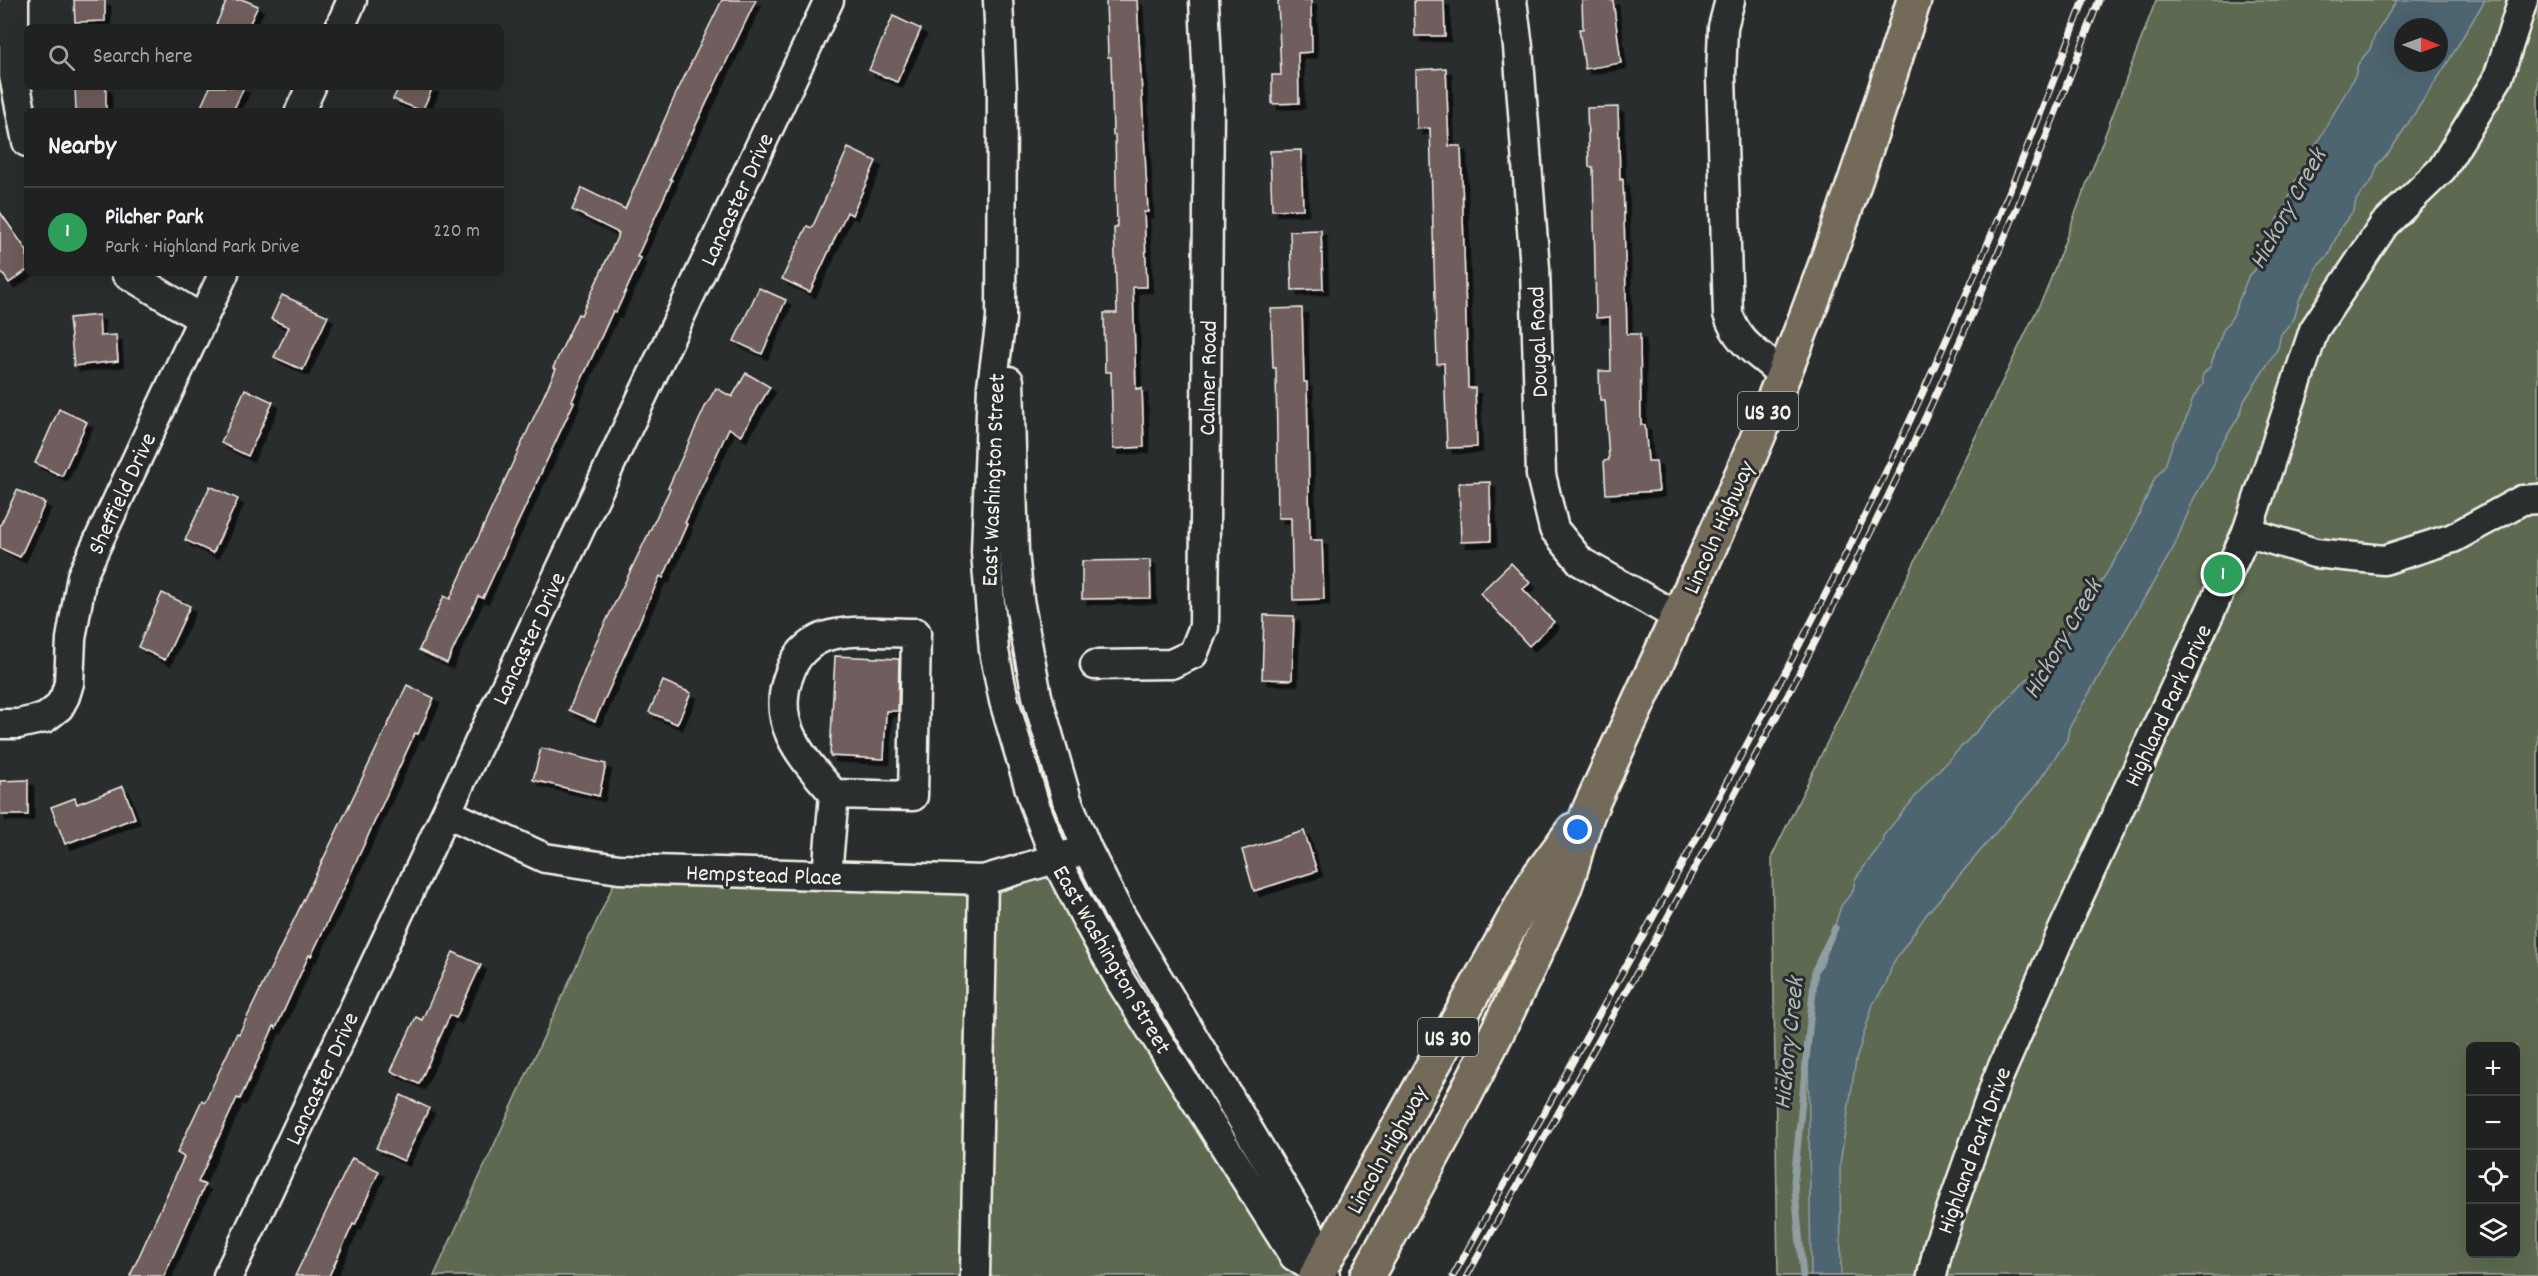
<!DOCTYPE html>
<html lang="en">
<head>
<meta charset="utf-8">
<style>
	:root { --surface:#202222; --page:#282a2a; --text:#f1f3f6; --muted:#a2a4a5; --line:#3d3f40; --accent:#bca0f2 }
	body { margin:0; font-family:Dekko,sans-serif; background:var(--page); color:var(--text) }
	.controls { position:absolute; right:18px; bottom:18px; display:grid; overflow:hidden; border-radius:9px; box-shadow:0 6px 24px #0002 }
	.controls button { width:54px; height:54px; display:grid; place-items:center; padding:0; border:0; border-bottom:2px solid var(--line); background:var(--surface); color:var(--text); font:30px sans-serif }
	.compass { position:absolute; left:2394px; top:18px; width:54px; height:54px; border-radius:50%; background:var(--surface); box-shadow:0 6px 24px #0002; rotate:91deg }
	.you { position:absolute; left:1578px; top:830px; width:21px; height:21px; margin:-15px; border:4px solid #fff; border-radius:50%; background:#1a73e8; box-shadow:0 0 0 9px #1a73e833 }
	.badge { display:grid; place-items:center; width:39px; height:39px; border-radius:50%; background:var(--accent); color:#fff; font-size:20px; font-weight:700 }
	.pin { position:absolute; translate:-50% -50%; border:3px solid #fff; box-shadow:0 2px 6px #0006 }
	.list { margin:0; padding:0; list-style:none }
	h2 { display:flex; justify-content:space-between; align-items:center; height:78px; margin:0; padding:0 24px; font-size:26px }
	h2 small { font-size:20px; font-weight:400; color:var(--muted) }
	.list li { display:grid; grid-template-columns:39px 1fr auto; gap:18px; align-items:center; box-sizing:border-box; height:90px; padding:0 24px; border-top:2px solid var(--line) }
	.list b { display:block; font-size:22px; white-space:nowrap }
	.list p { margin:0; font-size:20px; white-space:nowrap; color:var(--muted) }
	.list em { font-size:20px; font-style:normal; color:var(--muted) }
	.icon { flex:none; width:33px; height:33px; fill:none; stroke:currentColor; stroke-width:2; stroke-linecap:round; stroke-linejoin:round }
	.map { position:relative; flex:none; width:2538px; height:1276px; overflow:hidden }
	.search { position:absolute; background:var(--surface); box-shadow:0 6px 24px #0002; left:24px; top:24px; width:480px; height:66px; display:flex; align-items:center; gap:15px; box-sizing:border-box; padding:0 21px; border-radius:9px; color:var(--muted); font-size:22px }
	.panel { position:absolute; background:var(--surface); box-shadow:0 6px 24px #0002; left:24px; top:108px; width:480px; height:168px; border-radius:9px }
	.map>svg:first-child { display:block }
	.green { fill:#5d6a51; stroke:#a8ae9c; stroke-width:1.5; fill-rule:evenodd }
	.water { fill:#4d6571; stroke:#909da1; stroke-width:1.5; fill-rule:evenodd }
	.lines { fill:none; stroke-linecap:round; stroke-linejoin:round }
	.stream { stroke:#909da1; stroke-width:7 }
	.building { fill:#705d5d; stroke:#f4f1e8; stroke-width:1.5; filter:url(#shadow) }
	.minor-casing { stroke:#f4f1e8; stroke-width:33 }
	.major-casing { stroke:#f4f1e8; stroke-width:38 }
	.minor { stroke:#2a2d2e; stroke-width:28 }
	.major { stroke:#736b5a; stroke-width:33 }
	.rail-casing { stroke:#f4f1e8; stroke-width:7 }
	.rail { stroke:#2a2d2e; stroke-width:4.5; stroke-dasharray:14; stroke-linecap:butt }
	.labels { text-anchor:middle; stroke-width:6; stroke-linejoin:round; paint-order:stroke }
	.shield { fill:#2a2d2e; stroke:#b7b6b0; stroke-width:1.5 }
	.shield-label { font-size:22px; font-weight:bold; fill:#f4f1e8 }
	.street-label { font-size:24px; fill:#f4f1e8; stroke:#2a2d2e }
	.water-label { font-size:26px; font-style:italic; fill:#b1b9b8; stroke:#2a2d2e }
</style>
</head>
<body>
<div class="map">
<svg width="2538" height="1276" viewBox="0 0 2538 1276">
	<defs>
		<filter id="shadow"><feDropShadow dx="5.5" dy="5.5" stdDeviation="0" flood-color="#0009"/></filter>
	</defs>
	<rect width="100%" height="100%" fill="#2a2d2e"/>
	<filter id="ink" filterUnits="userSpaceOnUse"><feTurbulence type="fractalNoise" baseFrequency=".0167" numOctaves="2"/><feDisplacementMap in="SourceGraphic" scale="12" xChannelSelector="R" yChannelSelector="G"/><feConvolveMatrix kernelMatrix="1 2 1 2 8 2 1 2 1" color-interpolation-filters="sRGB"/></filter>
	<g filter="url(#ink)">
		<!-- green -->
		<g class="green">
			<path d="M2156,0H2538V1276H1778L1772,856L2046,291ZM2403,27H2439V63H2403ZM2470,1046H2516V1254H2470Z"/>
			<polygon points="1049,875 1302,1276 434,1276 616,879"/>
		</g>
		<!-- water -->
		<path class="water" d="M2397,0H2485L2445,67L2388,154L2378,164L2373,179L2356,200L2354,210L2341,227L2329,254L2316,268L2313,278L2299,300L2294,319L2281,334L2278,348L2244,401L2241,413L2217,452L2214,465L2194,498L2174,547L2069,728L2067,740L2037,784L1926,915L1893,963L1886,984L1873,1004L1856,1060L1840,1164L1841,1276H1811L1808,1055L1817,971L1823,964L1841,906L1853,891L1855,879L1882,843L1883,836L1929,780L2046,660L2078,619L2128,539L2155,478L2165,466L2173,442L2183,427L2193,398L2203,384V374L2210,367L2223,330L2233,316L2248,277L2255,270L2263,248L2273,236L2277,219L2285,209L2293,185L2355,76L2358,64L2370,49L2375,35ZM2403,27H2439V63H2403Z"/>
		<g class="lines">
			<!-- stream -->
			<polyline class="stream" points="1803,1276 1794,1181 1815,970 1835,928"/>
		</g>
		<!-- building -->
		<g class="building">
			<polygon points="74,0 105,0 105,21 75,22"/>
			<polygon points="227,0 244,0 258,6 248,27 215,27"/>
			<polygon points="722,0 756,0 670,179 672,180 637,257 641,258 616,312 613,311 572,401 574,402 483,598 478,596 447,663 419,650 444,596 450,599 556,369 553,368 578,314 581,315 619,233 572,210 582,188 625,209 674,98"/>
			<polygon points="1106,0 1137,0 1148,212 1144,212 1147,287 1133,287 1136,389 1142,388 1144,447 1113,449 1111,372 1105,372 1104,313 1117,313 1114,228 1117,228 1115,135 1113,135 1111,57 1108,57"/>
			<polygon points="1278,0 1311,0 1312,52 1298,53 1299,103 1272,104 1272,75 1281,75"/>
			<polygon points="1414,0 1444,0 1445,36 1415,36"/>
			<polygon points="1582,0 1613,0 1621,63 1585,69 1579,29 1583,29"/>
			<polygon points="893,16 921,29 897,82 869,70"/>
			<polygon points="1446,68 1449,146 1461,146 1468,388 1475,388 1477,447 1447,448 1444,363 1437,364 1430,128 1417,129 1416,70"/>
			<polygon points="75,87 106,87 106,111 76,111"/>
			<polygon points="210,87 244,87 233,111 199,111"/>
			<polygon points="399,87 433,87 422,111 393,99"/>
			<polygon points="1618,107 1620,180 1623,179 1627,334 1640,334 1641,425 1645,425 1648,461 1656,461 1659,491 1606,494 1604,461 1609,460 1605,400 1600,400 1599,371 1611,371 1610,317 1596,318 1593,167 1589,167 1587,108"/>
			<polygon points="848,148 876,161 852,215 847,212 810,292 782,279 807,226 812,228"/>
			<polygon points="1301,150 1303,209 1272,210 1270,151"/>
			<polygon points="0,212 27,251 27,270 9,283 0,270"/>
			<polygon points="1321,230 1323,289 1292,290 1290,231"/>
			<polygon points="759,288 786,300 762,354 734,341"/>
			<polygon points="282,295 328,316 303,370 274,357 289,327 271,319"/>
			<polygon points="1302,308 1304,382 1307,382 1310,540 1322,540 1324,599 1293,600 1291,518 1278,518 1276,368 1273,368 1271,309"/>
			<polygon points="99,315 100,336 116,335 118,361 74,366 69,318"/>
			<polygon points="746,373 770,387 741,436 729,428 685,523 687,524 663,578 660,576 595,721 569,710 596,642 670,489 668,488 705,407 716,388 732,397"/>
			<polygon points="245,389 273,402 248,456 221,443"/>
			<polygon points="59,409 87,422 62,476 35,463"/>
			<polygon points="1490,482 1491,541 1461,542 1459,483"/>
			<polygon points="210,486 238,499 213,553 185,540"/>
			<polygon points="17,490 45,503 20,557 0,548 0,526"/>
			<polygon points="1150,560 1151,598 1082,599 1082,561"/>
			<polygon points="1511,563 1530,583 1523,589 1554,622 1529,646 1480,593"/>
			<polygon points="162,593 190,606 165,660 138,647"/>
			<polygon points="1264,615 1294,616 1292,680 1262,679"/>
			<polygon points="835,656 899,659 898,711 886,711 884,759 830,756"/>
			<polygon points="663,681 691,693 677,724 649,712"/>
			<polygon points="407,685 434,698 418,734 415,733 345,886 311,956 309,955 276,1028 274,1026 240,1099 237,1098 198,1182 205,1185 164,1276 130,1276 184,1157 177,1153 202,1100 205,1102 237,1033 239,1034"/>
			<polygon points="541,748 606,764 599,796 533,780"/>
			<polygon points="28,780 28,815 0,815 0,781"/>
			<polygon points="123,786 135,818 65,844 51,807 75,798 77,804"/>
			<polygon points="1304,831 1317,871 1254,891 1242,850"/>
			<polygon points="453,952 481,965 456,1018 450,1015 419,1084 391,1071 416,1017 422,1020"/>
			<polygon points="401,1095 429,1108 404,1161 376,1148"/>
			<polygon points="352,1158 379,1171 355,1225 353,1224 329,1276 295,1276"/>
		</g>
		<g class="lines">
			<!-- minor casing -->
			<g class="minor-casing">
				<g id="minor">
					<polyline points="14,0 14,76 27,142"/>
					<polyline points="998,0 1002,90 1001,319 992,386 986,552 994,651 1004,701 1034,803 1056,860 1089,924 1121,982 1294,1256 1325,1276"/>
					<polyline points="1512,0 1518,47 1535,268 1541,475 1554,529 1581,562 1678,617"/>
					<path d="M1730,0L1723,27L1721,76L1728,314C1740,348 1760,352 1783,376"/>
					<polyline points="340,27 352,0"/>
					<polyline points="300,111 311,87"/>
					<polyline points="126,273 202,319"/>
					<polyline points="1009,381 1014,552 1019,600 1037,696 1067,800 1087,849 1118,911 1316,1243 1318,1271"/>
					<polyline points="2247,532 2315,553 2384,560 2453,538 2522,500 2538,499"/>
					<polyline points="1095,665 1171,664 1193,654 1204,627 1209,106 1204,0"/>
					<polyline points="0,724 18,724 45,718 59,707 65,696 69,683 71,639 82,576 224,273"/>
					<polyline points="447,813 545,858 619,869 983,880 1072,854"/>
					<path d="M827,875L834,794L913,796L916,633C890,633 849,628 824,637C807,644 796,655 790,672C769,724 802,757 834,794"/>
					<polyline points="228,1276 829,0"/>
					<polyline points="975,1276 983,880"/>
					<polyline points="1932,1276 1939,1244 1997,1080 2058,941 2247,532 2314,330 2384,225 2442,169 2498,78 2523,0"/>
				</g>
			</g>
			<!-- major casing -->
			<g class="major-casing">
				<g id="major">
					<polyline points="1316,1276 1536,880 1573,830"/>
					<path d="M1367,1276C1436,1152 1504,1027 1561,896C1574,867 1578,833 1592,804C1656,662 1725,521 1783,376C1833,253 1874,126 1914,0"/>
				</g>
			</g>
			<!-- minor -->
			<use href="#minor" class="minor"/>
			<!-- major -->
			<use href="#major" class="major"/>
			<!-- rail casing -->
			<g class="rail-casing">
				<g id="rail">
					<path d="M1453,1276C1579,1049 1709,823 1827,591C1925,400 2009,201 2084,0"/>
					<path d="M1467,1276C1592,1051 1722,827 1838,597C1937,404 2023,203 2099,0"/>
				</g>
			</g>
			<!-- rail -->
			<use href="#rail" class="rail"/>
		</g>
	</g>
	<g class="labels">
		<!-- shield labels -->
		<g class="shield">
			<rect x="1738" y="392" width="60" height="38" rx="4.5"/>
			<rect x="1418" y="1018" width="60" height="38" rx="4.5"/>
		</g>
		<g class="shield-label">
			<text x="1768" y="419">US 30</text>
			<text x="1448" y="1045">US 30</text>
		</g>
		<!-- street labels -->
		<g class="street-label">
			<text transform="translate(736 199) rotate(-65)" y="8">Lancaster Drive</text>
			<text transform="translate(1537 342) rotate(-92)" y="8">Dougal Road</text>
			<text transform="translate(1207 378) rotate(-89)" y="8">Calmer Road</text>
			<text transform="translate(992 480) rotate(-88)" y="8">East Washington Street</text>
			<text transform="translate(121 493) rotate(-65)" y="8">Sheffield Drive</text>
			<text transform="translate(1718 527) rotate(-66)" y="8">Lincoln Highway</text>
			<text transform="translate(528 638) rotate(-65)" y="8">Lancaster Drive</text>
			<text transform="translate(2167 705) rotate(-65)" y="8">Highland Park Drive</text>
			<text transform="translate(764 874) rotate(2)" y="8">Hempstead Place</text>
			<text transform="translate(1113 959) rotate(60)" y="8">East Washington Street</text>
			<text transform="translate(321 1078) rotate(-65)" y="8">Lancaster Drive</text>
			<text transform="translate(1386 1149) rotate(-61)" y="8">Lincoln Highway</text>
			<text transform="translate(1973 1150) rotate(-70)" y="8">Highland Park Drive</text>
		</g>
		<!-- water labels -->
		<g class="water-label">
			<text transform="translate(2286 208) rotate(-61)" y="9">Hickory Creek</text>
			<text transform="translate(2061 638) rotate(-60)" y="9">Hickory Creek</text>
			<text transform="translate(1787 1043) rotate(-84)" y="9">Hickory Creek</text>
		</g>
	</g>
</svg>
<div class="controls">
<button>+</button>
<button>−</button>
<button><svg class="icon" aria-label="locate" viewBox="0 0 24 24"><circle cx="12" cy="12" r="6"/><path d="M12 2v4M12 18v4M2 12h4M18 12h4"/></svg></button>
<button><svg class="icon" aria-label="layers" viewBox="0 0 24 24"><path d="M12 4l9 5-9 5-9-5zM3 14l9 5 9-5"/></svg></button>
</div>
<svg class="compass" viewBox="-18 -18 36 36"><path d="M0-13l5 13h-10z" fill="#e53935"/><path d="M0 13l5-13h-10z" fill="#a2a4a5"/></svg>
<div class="you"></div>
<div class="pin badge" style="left:2223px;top:574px;background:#2e9e5b">1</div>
<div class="search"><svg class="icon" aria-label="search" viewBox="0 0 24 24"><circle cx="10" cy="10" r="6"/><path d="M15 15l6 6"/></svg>Search here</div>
<section class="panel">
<h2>Nearby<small></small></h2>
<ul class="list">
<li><span class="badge" style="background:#2e9e5b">1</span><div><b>Pilcher Park</b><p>Park · Highland Park Drive</p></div><em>220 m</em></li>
</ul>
</section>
</div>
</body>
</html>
